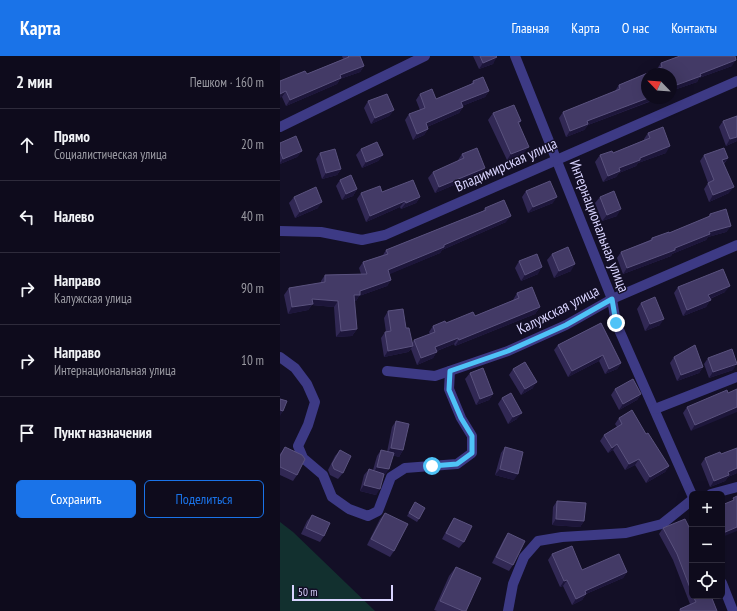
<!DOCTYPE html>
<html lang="ru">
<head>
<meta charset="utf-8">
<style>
	:root { --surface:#0e0b1c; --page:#171425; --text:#f1f3f6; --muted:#9b9ba3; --line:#2e2b3b; --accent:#1a73e8 }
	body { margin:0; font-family:"PT Sans Narrow",sans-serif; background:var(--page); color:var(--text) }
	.controls { position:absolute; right:12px; bottom:12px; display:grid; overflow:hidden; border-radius:6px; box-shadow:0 4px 16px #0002 }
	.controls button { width:36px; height:36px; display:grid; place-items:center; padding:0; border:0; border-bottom:1px solid var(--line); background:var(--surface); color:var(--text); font:20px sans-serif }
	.compass { position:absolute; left:361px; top:12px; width:36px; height:36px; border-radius:50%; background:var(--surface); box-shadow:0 4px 16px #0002; rotate:295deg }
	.scale { position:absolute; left:12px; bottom:10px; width:101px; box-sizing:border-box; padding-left:4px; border:2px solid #d9d4ff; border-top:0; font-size:11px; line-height:14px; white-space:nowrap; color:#d9d4ff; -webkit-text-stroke:3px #130f26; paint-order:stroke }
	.stop { position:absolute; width:12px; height:12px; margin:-9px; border:3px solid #4fc3f7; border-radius:50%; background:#fff }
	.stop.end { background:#4fc3f7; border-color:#fff; box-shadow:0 1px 4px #0008 }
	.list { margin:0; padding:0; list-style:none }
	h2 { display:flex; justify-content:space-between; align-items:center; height:52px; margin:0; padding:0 16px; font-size:17px }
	h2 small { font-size:13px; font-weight:400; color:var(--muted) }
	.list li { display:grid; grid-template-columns:26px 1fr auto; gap:12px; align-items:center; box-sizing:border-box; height:72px; padding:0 16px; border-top:1px solid var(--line) }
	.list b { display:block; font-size:15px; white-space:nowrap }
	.list p { margin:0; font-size:13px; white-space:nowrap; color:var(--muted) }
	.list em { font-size:13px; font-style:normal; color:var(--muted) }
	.actions { display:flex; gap:8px; padding:12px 16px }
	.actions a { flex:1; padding:9px 0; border:1px solid var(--accent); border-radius:6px; text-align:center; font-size:14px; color:var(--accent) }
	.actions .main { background:var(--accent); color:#fff }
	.icon { flex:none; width:22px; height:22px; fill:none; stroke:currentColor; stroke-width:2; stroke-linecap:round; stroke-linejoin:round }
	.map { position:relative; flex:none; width:457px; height:555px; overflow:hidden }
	header { display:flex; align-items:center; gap:24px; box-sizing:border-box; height:56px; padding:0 20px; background:var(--accent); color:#fff }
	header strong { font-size:19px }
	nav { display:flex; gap:22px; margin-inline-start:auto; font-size:14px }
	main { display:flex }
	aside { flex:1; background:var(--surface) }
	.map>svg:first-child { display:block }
	.green { fill:#12302f }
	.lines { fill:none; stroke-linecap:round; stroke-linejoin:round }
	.minor { stroke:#3d3a85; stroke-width:10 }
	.wall { fill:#312854 }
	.shaded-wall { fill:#1d163a }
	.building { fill:#433a66; stroke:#5a527e }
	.route { stroke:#4fc3f7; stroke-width:5 }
	.labels { text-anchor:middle; stroke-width:3; stroke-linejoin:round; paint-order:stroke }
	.street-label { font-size:15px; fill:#d9d4ff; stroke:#130f26 }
</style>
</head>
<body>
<header>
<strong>Карта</strong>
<nav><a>Главная</a><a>Карта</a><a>О нас</a><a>Контакты</a></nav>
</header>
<main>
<aside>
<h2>2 мин<small>Пешком · 160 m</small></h2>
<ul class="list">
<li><svg class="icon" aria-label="ahead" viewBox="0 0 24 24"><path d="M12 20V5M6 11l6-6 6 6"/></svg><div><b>Прямо</b><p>Социалистическая улица</p></div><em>20 m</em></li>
<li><svg class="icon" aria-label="left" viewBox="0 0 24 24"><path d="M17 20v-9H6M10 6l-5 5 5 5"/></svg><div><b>Налево</b></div><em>40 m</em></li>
<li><svg class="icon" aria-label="right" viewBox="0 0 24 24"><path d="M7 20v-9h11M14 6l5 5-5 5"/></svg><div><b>Направо</b><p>Калужская улица</p></div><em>90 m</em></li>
<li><svg class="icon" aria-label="right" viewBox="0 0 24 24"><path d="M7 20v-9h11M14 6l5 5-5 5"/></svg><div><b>Направо</b><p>Интернациональная улица</p></div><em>10 m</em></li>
<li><svg class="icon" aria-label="arrive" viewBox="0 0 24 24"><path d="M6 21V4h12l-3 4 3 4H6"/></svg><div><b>Пункт назначения</b></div></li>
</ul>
<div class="actions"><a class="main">Сохранить</a><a>Поделиться</a></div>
</aside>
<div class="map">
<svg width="457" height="555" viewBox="0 0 457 555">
	<rect width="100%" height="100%" fill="#130f26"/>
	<!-- green -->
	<polygon class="green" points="0,466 13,476 95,555 0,555"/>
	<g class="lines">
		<!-- minor -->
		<g class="minor">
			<polyline points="235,0 332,243 336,267 412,439"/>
			<polyline points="0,71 145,0"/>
			<polyline points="0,175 41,176 82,184 105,179 457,25"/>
			<polyline points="0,301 15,312 27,328 35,346 28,369 18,390 23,402 43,419 52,441 69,453 88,460 98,455 111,421 125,412 177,408 192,397 192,380 181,362 169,333 170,315"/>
			<polyline points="107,315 155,320 228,295 286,269 332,243 457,189"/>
			<polyline points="375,353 457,321"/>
			<polyline points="431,438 457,431"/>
			<polyline points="442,527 453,555"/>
			<polyline points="228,555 233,528 244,501 258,485 282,481 346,477 382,468 412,444"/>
		</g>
	</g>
	<!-- wall -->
	<g class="wall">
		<polygon points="62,0 80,0 84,10 80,16 60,23 57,28 6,50 2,41 0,25 27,18 63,3"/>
		<polygon points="193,0 216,0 213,8 199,13"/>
		<polygon points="381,7 452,10 419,22 417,26 391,35 391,18 369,46 308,69 304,74 286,81 279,62 283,56 335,35 339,29 377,13"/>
		<polygon points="193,25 209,35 205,41 182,50 183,51 179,57 147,71 148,73 144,79 133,84 125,64 129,58 140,54 136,44 140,38 156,43 191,28"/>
		<polygon points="88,45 114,54 109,60 91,68 84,52"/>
		<polygon points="213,57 241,65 239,68 244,97 227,104 208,64"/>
		<polygon points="443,65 457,85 446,90 439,71"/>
		<polygon points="368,77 386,97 358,107 356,110 339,117 336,121 323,126 315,106 320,99 333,97 364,84 364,83"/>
		<polygon points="0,87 22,95 17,101 0,108"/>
		<polygon points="81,93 103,99 98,105 82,112 76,99"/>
		<polygon points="40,97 61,113 57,119 42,123 36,103"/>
		<polygon points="182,98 205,112 200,118 155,137 148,122 153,116 179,105 178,104"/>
		<polygon points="424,99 448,102 444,108 449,137 429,146 424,133 428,127 420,105"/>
		<polygon points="60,124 77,133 73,140 62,144 56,130"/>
		<polygon points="246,135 273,147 248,157 242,141"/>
		<polygon points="102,136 140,141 136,147 121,153 120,151 86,166 77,143 81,137"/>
		<polygon points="14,141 38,152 15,162 9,147"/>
		<polygon points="320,141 337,160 322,165 315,147"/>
		<polygon points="205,152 226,166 162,194 160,197 109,218 111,224 107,230 79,240 76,245 74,245 77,273 72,280 56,281 54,251 32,249 28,254 8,258 4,239 9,232 41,227 41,225 45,219 81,218 79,212 83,206 103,199 106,194 203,155"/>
		<polygon points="430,158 451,170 446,176 428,181 426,184 392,198 391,200 343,218 337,202 341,196 370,184 372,182 389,177 428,161"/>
		<polygon points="272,198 291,215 274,222 267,204"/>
		<polygon points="239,205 258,218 241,225 235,212"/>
		<polygon points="398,231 445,236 430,243 426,251 403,260 394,237"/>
		<polygon points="237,237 260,251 255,258 175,290 174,288 157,295 153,302 137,309 131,293 128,296 104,301 101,282 105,276 106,276 104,262 108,255 126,272 132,287 134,284 150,278 149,276 153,270 195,260 233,244"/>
		<polygon points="361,247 380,269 365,275 357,253"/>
		<polygon points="321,267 341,307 337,313 325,318 319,305 288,321 274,294 278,289"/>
		<polygon points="394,301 423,311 419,317 397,325 390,307"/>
		<polygon points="428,302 453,314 429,322 424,308"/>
		<polygon points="233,313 253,332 241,339 229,319"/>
		<polygon points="190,317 213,338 209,344 196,349 185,323"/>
		<polygon points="335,333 361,338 357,344 339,354 331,339"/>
		<polygon points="448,337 411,375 403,357 407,351"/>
		<polygon points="222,342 237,363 228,368 218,348"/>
		<polygon points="339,362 366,378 389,410 385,416 366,427 355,409 345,414 333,394 328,397 320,385 324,379 337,371 335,368"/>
		<polygon points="116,365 123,394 119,401 113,399 96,439 80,435 84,419 89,413 93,414 97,400 101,394 107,396 112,371"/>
		<polygon points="5,391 17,419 13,425 0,419 0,398"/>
		<polygon points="225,391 234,424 215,419 221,397"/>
		<polygon points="457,392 457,417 448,421 445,425 430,431 421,408 425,402 441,398"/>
		<polygon points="60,394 63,417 58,423 50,419 48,414 55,400"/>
		<polygon points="277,445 304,465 300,471 272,469 273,451"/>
		<polygon points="133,449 139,463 137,466 127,460"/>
		<polygon points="105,457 114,495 110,501 87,489 100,463"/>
		<polygon points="32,459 44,480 40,486 21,478 27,465"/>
		<polygon points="174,462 184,486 179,492 162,483 170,468"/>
		<polygon points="383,472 412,477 412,540 431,540 437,555 399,555 400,553 410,548 393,504 379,478"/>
		<polygon points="228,477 233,509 229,515 212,507 224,483"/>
		<polygon points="272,498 302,514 347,516 343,522 306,538 302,544 292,549 283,530 280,531 268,504"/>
		<polygon points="176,511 186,555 157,555 154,554 169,520"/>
	</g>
	<!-- shaded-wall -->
	<g class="shaded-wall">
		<polygon points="217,1 213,8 199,13 203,7"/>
		<polygon points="456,4 452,10 419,22 417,26 391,35 391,31 420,18"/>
		<polygon points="84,10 80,16 60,23 57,28 6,50 10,44 60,19"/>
		<polygon points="6,35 2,41 0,42 0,38"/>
		<polygon points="209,35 205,41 177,52 181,46"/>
		<polygon points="368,42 378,42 308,69 304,74 286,81 290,75 307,65"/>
		<polygon points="183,51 179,57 142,73 146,67"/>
		<polygon points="114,54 109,60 91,68 95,62"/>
		<polygon points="148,73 144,79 133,84 137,78"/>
		<polygon points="457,81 457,85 446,90 450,83"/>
		<polygon points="390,90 386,97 358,107 356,110 339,117 336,121 323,126 328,120 339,112 360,102"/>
		<polygon points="249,91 244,97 227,104 231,98"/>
		<polygon points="22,95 17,101 0,108 0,107 3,103"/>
		<polygon points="103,99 98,105 82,112 86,106"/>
		<polygon points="448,102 443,108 442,104"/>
		<polygon points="205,112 200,118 155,137 159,131"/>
		<polygon points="61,113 57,119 42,123 46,117"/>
		<polygon points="454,131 449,137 429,146 433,139"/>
		<polygon points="77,133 73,140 62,144 66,138"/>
		<polygon points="140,141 136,147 121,153 126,147"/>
		<polygon points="277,141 273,147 248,157 253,151"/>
		<polygon points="125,145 120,151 86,166 90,160"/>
		<polygon points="42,146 38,152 15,162 20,156"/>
		<polygon points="341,153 337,160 322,165 327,159"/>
		<polygon points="231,160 226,166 162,194 160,197 103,221 108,214 164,189"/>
		<polygon points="451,170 446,176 428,181 426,184 392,198 391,200 343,218 347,212 395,192 429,176"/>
		<polygon points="295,208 291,215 274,222 279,215"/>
		<polygon points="262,211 258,218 241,225 245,219"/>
		<polygon points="111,224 107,230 79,240 76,245 69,246 74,239 80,235"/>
		<polygon points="450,230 445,236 424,245 428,239"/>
		<polygon points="32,243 58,245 54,251 32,249 28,254 8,258 12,251"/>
		<polygon points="431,244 426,251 403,260 407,254"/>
		<polygon points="260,251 255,258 175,290 179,284"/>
		<polygon points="384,263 380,269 365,275 370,268"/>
		<polygon points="77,273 72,280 56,281 61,275"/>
		<polygon points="178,282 174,288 151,297 155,291"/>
		<polygon points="133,290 128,296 104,301 108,295"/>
		<polygon points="157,296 153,302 137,309 141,302"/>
		<polygon points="323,299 319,305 288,321 292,315"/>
		<polygon points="341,307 337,313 325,318 329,313"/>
		<polygon points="457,308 453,314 429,322 433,316"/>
		<polygon points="423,311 419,317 397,325 401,319"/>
		<polygon points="257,326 253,332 241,339 245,333"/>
		<polygon points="213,338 209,344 196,349 200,343"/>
		<polygon points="361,338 357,344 339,354 343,348"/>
		<polygon points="457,351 457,356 411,375 415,369"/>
		<polygon points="0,354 3,355 0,360"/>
		<polygon points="242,357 237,363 228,368 233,361"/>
		<polygon points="337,388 333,394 328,397 332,392"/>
		<polygon points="111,392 123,394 119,401 106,398"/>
		<polygon points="359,403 355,409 345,414 349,408"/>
		<polygon points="389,410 385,416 366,427 370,421"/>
		<polygon points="97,411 109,413 105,419 93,417"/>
		<polygon points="457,412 457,417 448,421 445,425 430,431 434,425 448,416"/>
		<polygon points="220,413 238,418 234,424 215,419"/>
		<polygon points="84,429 100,433 96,439 80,435"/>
		<polygon points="276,463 304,465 300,471 272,469"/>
		<polygon points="457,471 457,475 442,481 442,478 443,477"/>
		<polygon points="347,516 343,522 301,540 305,535"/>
		<polygon points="287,524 283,530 280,531 284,525"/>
		<polygon points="306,538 302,544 292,549 296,543"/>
	</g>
	<!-- building -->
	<g class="building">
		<polygon points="68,0 80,0 84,10 60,19 61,22 10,44 6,35 0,38 0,25 25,15 27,18 69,1"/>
		<polygon points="200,0 216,0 217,1 203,7"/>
		<polygon points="400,0 455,0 456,4 420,18 421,20 391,31 391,18 367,18 367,42 368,42 307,65 308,68 290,75 283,56 340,33 339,29 382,11 381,7"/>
		<polygon points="203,21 209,35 181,46 183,51 146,67 148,73 137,78 129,58 145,52 140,38 152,33 156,43 194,27 193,25"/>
		<polygon points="107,38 114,54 95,62 88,45"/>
		<polygon points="234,49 241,65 238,66 249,91 231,98 213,57"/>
		<polygon points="457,60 457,81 450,83 443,65"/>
		<polygon points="383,71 390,90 360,102 360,104 339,112 340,115 328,120 320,99 332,95 333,97 370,82 368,77"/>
		<polygon points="16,80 22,95 3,103 0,95 0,87"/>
		<polygon points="97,86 103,99 86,106 81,93"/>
		<polygon points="197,92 205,112 159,131 153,116 184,102 182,98"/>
		<polygon points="444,92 448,102 442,104 454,131 433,139 428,127 434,124 424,99"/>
		<polygon points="55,93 61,113 46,117 40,97"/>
		<polygon points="71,119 77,133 66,138 60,124"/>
		<polygon points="133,124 140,141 126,147 125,145 90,160 81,137 100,130 102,136"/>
		<polygon points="270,125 277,141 253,151 246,135"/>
		<polygon points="36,131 42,146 20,156 14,141"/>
		<polygon points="334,135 341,153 327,159 320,141"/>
		<polygon points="224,144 231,160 164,189 164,191 108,214 111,224 80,235 80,239 74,239 77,273 61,275 58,245 32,243 33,248 12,251 9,232 45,226 45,219 87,218 83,206 108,198 106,194 206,154 205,152"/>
		<polygon points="446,153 451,170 429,176 430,178 395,192 395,194 347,212 341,196 372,184 372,182 389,176 389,177 430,160 430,158"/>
		<polygon points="288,191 295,208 279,215 272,198"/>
		<polygon points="257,198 262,211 245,219 239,205"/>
		<polygon points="443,213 450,230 428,239 431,244 407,254 398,231"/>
		<polygon points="252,231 260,251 179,284 178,282 155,291 157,296 141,302 134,284 155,276 153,270 165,265 166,267 193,256 195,260 239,242 237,237"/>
		<polygon points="375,241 384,263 370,268 361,247"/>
		<polygon points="123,253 126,272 129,272 133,290 108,295 105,276 111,275 108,255"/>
		<polygon points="321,267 341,307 329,313 323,299 292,315 278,289"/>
		<polygon points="415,289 423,311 401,319 394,301"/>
		<polygon points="452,293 457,308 433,316 428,302"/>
		<polygon points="245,306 257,326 245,333 233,313"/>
		<polygon points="203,312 213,338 200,343 190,317"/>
		<polygon points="353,323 361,338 343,348 335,333"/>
		<polygon points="457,333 457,351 415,369 407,351 447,334 448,337"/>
		<polygon points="231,337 242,357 233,361 222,342"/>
		<polygon points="0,343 7,345 3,355 0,354"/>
		<polygon points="352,354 366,378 368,377 389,410 370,421 359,403 349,408 337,388 332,392 324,379 342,368 339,362"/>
		<polygon points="116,365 129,368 123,394 111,392"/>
		<polygon points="5,391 22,399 25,403 17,419 0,411 0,400"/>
		<polygon points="225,391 243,396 238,418 220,413"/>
		<polygon points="457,392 457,412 448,416 449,419 434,425 425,402 440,396 441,398"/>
		<polygon points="60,394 71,400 63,417 54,413 52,408"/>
		<polygon points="101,394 114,397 109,413 97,411"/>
		<polygon points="89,413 104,418 100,433 84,429"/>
		<polygon points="457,440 457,471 443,477 442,474 442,449 454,444 453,442"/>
		<polygon points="277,445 306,447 304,465 276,463"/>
		<polygon points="135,446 145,452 139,463 129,457"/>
		<polygon points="105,457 128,468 114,495 91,483"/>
		<polygon points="32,459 50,467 44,480 26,472"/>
		<polygon points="174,462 192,470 184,486 166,477"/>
		<polygon points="405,463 412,477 412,537 397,498 383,472"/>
		<polygon points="228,477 245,485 233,509 216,501"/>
		<polygon points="292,490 302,514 339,498 347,516 305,535 306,538 296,543 287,524 284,525 272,498"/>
		<polygon points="176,511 201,522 186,555 183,555 160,545"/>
		<polygon points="413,540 431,540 437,555 401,555 400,553 416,546"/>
	</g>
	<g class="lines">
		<!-- route -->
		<polyline class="route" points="152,410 177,408 192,397 192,380 181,362 169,334 170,315 228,295 286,269 332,243 336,267"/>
	</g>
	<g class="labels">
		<!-- street labels -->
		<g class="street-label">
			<text transform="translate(226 109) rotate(-24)" y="5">Владимирская улица</text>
			<text transform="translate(319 170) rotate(69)" y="5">Интернациональная улица</text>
			<text transform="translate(278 254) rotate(-27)" y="5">Калужская улица</text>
		</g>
	</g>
</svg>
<div class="controls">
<button>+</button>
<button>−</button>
<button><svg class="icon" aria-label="locate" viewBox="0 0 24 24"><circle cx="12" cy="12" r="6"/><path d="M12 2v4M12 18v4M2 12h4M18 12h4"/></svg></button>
</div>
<svg class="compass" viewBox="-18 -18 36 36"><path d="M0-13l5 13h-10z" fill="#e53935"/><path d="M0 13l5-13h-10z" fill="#9b9ba3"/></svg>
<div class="scale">50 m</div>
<div class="stop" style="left:152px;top:410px"></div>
<div class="stop end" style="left:336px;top:267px"></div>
</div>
</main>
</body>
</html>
